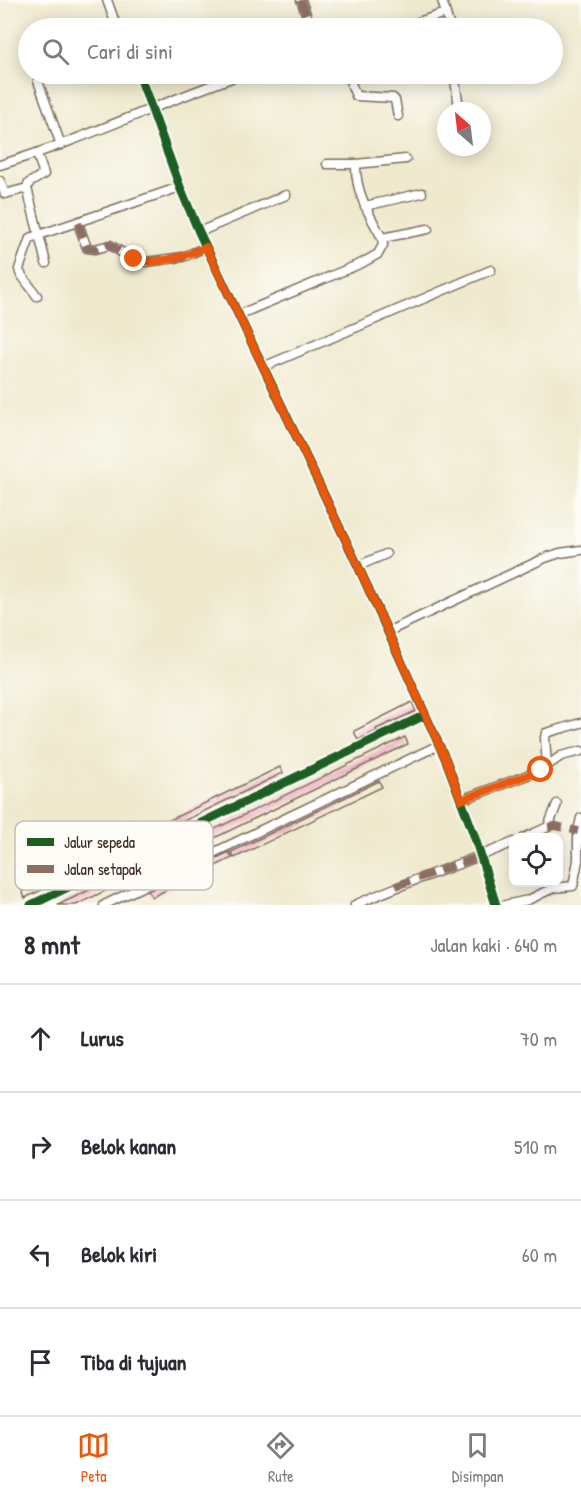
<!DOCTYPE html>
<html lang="id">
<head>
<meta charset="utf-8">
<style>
	:root { --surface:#fff; --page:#f2f2f3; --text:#2b2b33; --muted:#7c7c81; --line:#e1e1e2; --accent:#ea580c }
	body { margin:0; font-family:"Patrick Hand",sans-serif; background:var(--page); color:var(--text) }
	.controls { position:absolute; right:18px; bottom:18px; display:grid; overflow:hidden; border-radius:12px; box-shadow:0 3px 15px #0003 }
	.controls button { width:54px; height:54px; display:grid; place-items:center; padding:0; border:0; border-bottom:2px solid var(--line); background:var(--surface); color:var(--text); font:30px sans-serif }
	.compass { position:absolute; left:437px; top:102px; width:54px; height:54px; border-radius:50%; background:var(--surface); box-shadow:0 3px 15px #0003; rotate:332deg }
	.stop { position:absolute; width:18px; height:18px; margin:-14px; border:4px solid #ea580c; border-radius:50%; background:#fff }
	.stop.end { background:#ea580c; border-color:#fff; box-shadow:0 2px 6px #0008 }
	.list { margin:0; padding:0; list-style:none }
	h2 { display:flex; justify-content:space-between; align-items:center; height:78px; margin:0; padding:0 24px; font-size:26px }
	h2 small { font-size:20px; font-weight:400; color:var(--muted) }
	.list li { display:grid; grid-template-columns:39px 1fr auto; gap:18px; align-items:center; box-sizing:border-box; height:108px; padding:0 24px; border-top:2px solid var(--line) }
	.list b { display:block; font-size:22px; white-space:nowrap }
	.list em { font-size:20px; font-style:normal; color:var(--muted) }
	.icon { flex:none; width:33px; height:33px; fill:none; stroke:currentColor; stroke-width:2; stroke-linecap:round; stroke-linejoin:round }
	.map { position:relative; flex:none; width:581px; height:905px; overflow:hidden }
	.search { position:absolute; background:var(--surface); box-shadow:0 3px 15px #0003; left:18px; right:18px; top:18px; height:66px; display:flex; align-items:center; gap:15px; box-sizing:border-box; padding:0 21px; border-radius:33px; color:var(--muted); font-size:22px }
	.sheet { height:510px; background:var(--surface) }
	nav { display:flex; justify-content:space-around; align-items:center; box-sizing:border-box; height:84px; border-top:2px solid var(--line); background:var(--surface); font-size:16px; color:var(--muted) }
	nav a { display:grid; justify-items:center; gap:3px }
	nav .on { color:var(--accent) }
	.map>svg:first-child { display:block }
	.building { fill:#f0aec2 }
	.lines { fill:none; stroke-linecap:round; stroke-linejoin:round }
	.minor-casing { stroke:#7a6d5c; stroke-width:11 }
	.minor { stroke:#fff; stroke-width:8 }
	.quiet { stroke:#8d6e63; stroke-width:8; stroke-dasharray:15 8; stroke-linecap:butt }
	.cycleway-casing { stroke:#fdfcf7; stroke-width:13 }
	.cycleway { stroke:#1b5e20; stroke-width:9 }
	.route { stroke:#ea580c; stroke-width:8 }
	.key { fill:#fdfcf7; stroke:#c3bdb6; stroke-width:1.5 }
	.key-label { font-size:16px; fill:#3b2a1e }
</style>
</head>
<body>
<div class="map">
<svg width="581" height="905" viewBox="0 0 581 905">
	<rect width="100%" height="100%" fill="#fdfcf7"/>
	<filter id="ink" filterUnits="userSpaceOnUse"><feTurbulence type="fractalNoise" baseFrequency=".0167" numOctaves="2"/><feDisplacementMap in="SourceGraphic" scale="12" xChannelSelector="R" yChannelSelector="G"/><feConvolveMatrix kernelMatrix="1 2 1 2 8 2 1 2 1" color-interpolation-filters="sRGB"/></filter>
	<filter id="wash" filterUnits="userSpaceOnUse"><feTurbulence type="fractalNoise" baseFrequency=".008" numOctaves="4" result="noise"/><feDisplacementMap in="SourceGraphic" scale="24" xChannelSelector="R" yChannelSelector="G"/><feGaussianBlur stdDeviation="1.35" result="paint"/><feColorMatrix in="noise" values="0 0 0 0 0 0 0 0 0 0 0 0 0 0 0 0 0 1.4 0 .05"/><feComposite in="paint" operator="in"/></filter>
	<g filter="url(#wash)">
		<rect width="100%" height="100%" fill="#efe9ce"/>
		<g id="blocks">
			<!-- building -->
			<g class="building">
				<polygon points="412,702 416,711 376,729 377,731 358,740 354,731"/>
				<polygon points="405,737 408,744 266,813 76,905 58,905"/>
				<polygon points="280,767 283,773 25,898 22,891"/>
				<polygon points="379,781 382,787 234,858 231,852"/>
				<polygon points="229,852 232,858 152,897 148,891"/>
			</g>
		</g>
	</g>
	<g filter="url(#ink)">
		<use href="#blocks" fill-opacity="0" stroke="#7a6d5c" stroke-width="1.5"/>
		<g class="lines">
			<!-- minor casing -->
			<g class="minor-casing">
				<g id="minor">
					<polyline points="107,0 117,28"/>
					<polyline points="301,0 311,28"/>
					<polyline points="442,0 450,28"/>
					<polyline points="164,28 169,26"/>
					<polyline points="401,28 445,13"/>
					<polyline points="139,74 180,187 199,232 358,566 446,760 474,835 496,905"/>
					<polyline points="350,74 352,86 356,96 393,98 395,100 398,116"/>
					<polyline points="454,74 459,107"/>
					<polyline points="419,75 430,74"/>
					<polyline points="38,81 61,145"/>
					<polyline points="37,154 44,174 29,183 27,188 46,263"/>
					<polyline points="327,164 356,164"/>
					<path d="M0,165C83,140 161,102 243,74"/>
					<polyline points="0,181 5,194 27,188"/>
					<polyline points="365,206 422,193"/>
					<polyline points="78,223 87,248 95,249 110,245 129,257 146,262 183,257 206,247"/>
					<polyline points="199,232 286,195"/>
					<polyline points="382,238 428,229"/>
					<polyline points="37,296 20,273 19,269 30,238 180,187"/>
					<path d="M238,315L362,263L378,254L383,245L382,238C369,214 355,192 356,164L406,159"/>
					<polyline points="263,367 491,270"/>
					<polyline points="358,566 386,554"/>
					<polyline points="387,632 545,558 560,553 581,550"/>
					<polyline points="547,766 545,738 546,733 581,723"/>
					<polyline points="461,800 541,770 561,756 581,751"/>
					<polyline points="524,838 548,827 557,804"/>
					<polyline points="31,905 425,715"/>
					<polyline points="104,905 439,745"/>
					<path d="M355,905C407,881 461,865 514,842"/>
					<polyline points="505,905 528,900 553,888 573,886 578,860 578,831 581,818"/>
				</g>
			</g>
			<!-- minor -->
			<use href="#minor" class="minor"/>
			<!-- quiet -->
			<g class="quiet">
				<polyline points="301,0 311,28"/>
				<polyline points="78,223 87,248 95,249 110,245 129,257 146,262 183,257 206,247"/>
				<polyline points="548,827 556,826 578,831"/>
				<polyline points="396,886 481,856"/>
			</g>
			<!-- cycleway casing -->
			<g class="cycleway-casing">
				<g id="cycleway">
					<polyline points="139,74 180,187 199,232 358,566 446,760 474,835 496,905"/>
					<polyline points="31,905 425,715"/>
				</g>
			</g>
			<!-- cycleway -->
			<use href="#cycleway" class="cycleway"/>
		</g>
	</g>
	<g class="lines" filter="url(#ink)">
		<!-- route -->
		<path class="route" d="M134,259C154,266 187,256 206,247L358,566L446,760L461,800L541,770"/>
	</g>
	<!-- legend -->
	<rect x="15" y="821" width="198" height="69" rx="9" class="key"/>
	<rect x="27" y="838" width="27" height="8" fill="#1b5e20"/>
	<rect x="27" y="865" width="27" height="8" fill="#8d6e63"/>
	<g class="key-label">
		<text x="64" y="848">Jalur sepeda</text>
		<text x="64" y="875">Jalan setapak</text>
	</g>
</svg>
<div class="controls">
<button><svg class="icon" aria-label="locate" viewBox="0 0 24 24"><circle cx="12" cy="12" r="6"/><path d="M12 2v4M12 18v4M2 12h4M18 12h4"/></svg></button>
</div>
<svg class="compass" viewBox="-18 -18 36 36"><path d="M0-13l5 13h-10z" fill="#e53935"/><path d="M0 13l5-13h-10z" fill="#7c7c81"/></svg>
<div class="stop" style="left:541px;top:770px"></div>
<div class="stop end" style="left:134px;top:259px"></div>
<div class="search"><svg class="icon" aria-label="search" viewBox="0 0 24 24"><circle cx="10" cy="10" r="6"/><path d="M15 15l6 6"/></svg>Cari di sini</div>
</div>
<section class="sheet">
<h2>8 mnt<small>Jalan kaki · 640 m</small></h2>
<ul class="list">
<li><svg class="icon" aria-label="ahead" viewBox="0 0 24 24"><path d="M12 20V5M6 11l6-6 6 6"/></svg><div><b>Lurus</b></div><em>70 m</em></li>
<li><svg class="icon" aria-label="right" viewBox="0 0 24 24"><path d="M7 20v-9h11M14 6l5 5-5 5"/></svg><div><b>Belok kanan</b></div><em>510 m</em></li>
<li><svg class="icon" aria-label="left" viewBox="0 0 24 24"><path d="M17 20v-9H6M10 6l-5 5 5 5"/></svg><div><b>Belok kiri</b></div><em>60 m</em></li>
<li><svg class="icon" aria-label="arrive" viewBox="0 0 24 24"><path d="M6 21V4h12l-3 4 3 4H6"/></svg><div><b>Tiba di tujuan</b></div></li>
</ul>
</section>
<nav>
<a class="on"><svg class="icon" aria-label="map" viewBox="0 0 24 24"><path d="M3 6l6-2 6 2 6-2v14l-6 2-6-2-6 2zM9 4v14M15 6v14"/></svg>Peta</a>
<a><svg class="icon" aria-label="directions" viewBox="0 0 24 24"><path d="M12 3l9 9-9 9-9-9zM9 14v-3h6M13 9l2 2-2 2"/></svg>Rute</a>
<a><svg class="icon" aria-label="saved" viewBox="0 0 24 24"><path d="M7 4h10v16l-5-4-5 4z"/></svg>Disimpan</a>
</nav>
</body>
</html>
